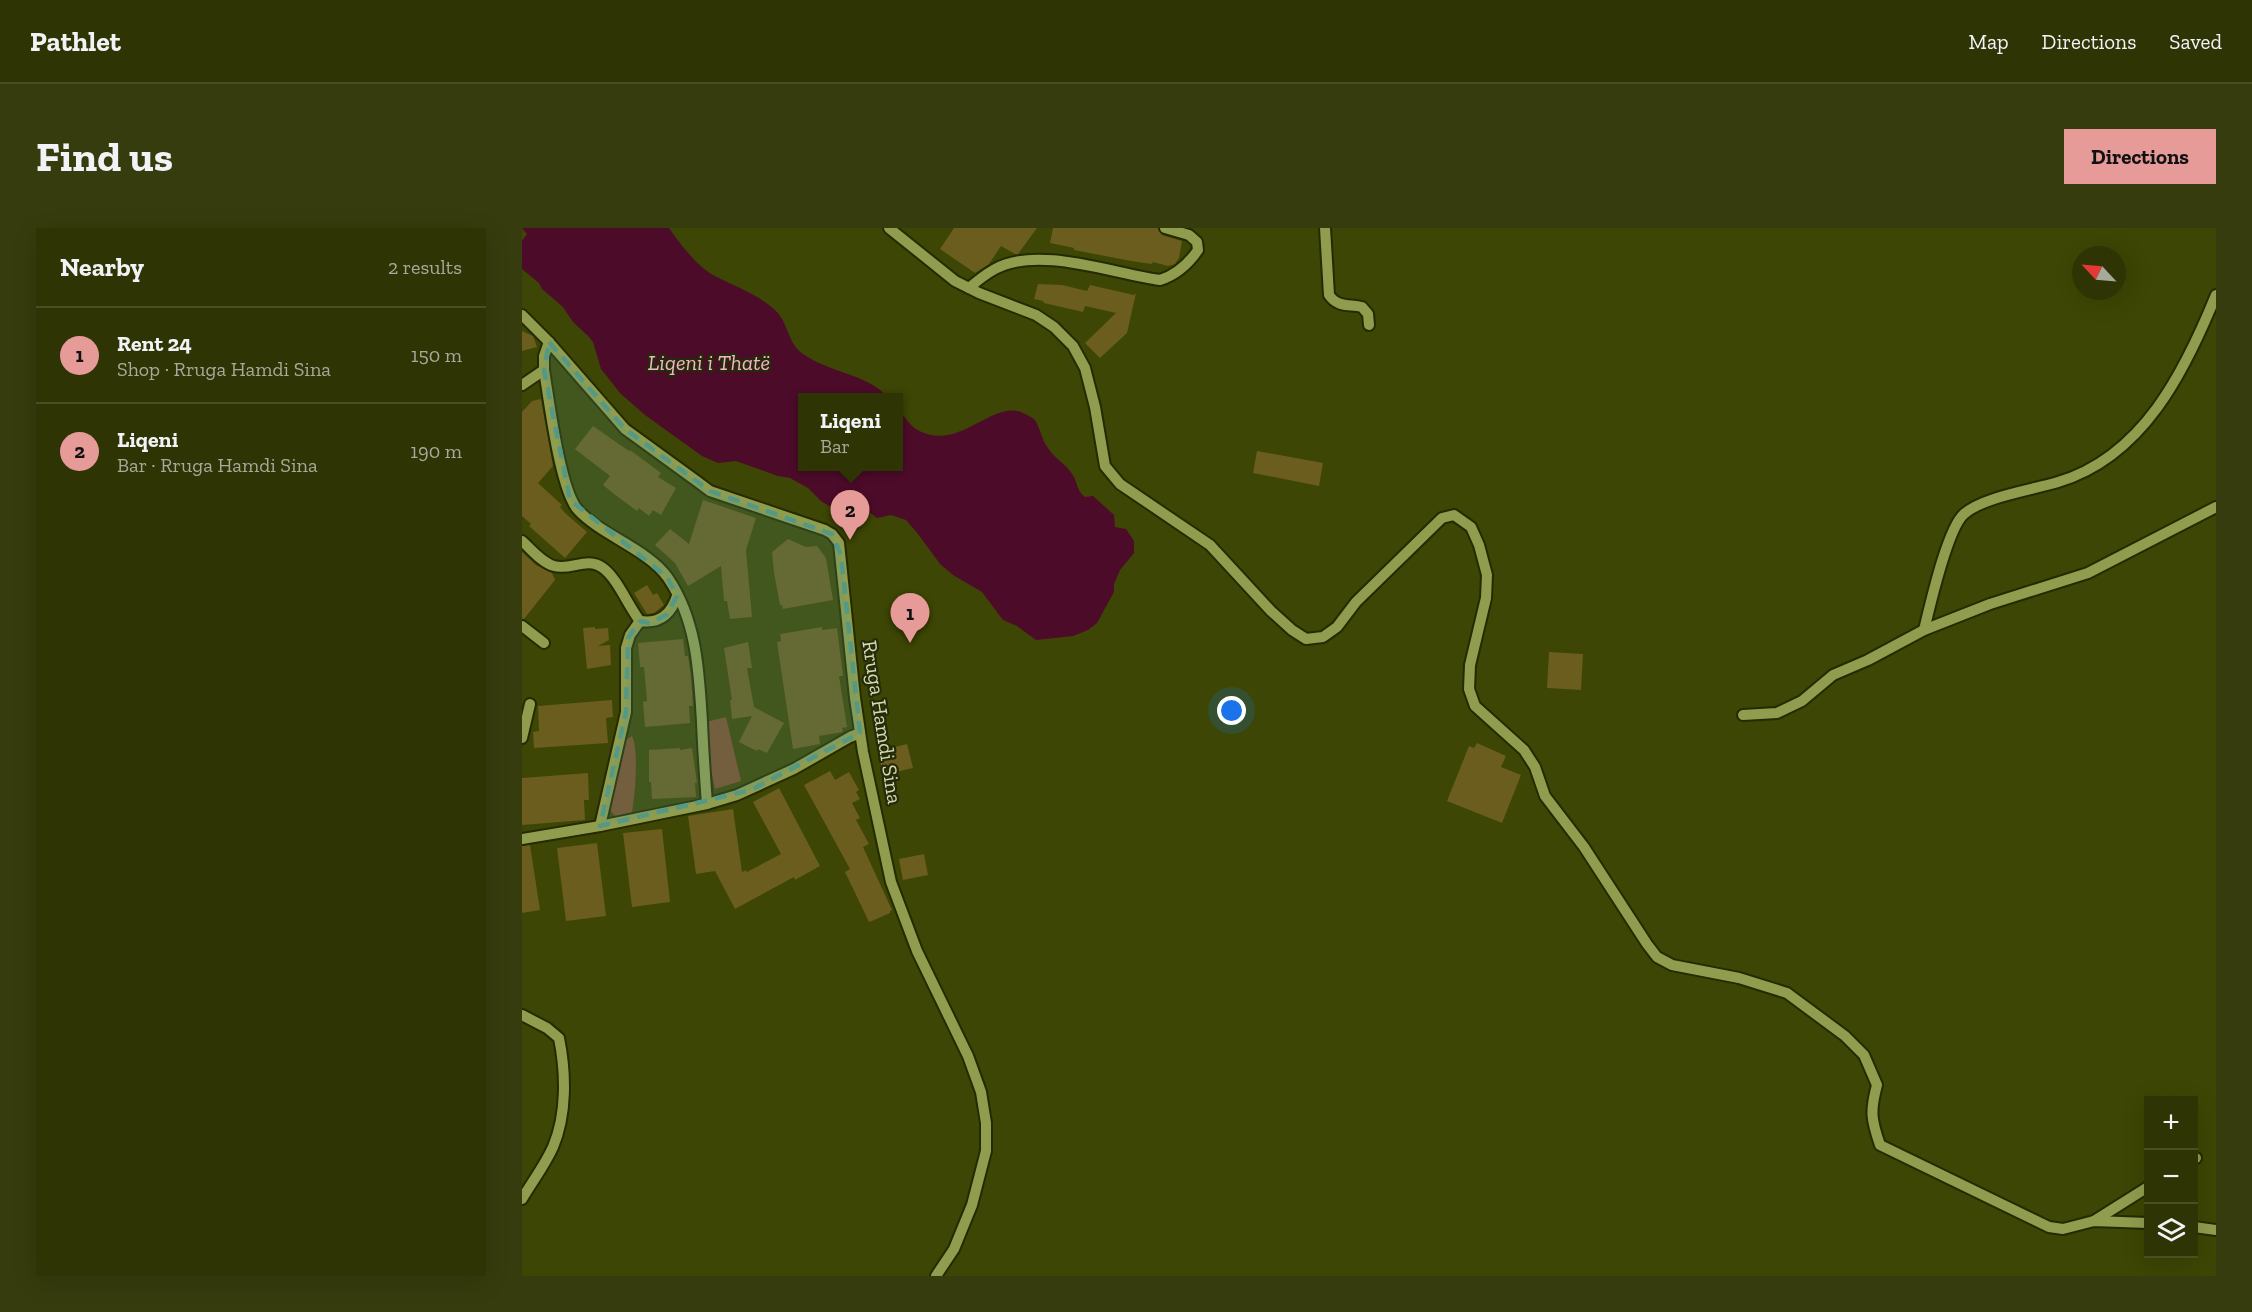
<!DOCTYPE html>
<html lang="en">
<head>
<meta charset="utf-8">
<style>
	:root { --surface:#2e3403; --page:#363c0d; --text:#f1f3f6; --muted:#a7aa9a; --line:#494f25; --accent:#e69b98 }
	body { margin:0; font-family:"Zilla Slab",serif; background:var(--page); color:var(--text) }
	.controls { position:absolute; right:18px; bottom:18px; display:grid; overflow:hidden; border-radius:0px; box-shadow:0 6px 24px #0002 }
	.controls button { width:54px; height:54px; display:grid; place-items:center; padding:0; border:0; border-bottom:2px solid var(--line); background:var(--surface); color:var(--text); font:30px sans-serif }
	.compass { position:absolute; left:1550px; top:18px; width:54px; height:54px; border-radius:50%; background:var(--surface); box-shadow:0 6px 24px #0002; rotate:296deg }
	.you { position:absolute; left:710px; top:483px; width:21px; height:21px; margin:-15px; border:4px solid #fff; border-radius:50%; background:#1a73e8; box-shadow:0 0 0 9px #1a73e833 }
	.badge { display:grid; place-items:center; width:39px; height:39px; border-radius:50%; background:var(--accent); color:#111; font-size:20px; font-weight:700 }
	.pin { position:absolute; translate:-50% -50px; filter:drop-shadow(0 2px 3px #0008) }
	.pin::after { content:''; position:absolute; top:32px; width:21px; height:18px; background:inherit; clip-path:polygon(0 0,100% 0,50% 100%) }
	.popup { position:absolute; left:276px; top:165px; width:105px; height:78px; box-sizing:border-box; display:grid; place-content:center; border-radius:0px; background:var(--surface); filter:drop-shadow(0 2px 4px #0005); font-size:20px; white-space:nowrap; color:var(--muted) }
	.popup b { font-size:22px; color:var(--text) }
	.popup::after { content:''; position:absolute; left:50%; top:100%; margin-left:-12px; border:12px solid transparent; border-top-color:var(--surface) }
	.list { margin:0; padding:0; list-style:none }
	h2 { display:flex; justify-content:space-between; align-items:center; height:78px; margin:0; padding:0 24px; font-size:26px }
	h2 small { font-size:20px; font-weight:400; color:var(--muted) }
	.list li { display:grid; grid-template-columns:39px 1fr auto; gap:18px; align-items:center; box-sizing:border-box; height:96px; padding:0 24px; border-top:2px solid var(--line) }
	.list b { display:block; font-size:22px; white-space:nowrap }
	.list p { margin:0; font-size:20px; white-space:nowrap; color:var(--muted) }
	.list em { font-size:20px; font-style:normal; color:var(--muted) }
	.icon { flex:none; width:33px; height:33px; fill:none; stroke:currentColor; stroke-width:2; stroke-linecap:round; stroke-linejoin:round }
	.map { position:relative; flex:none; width:1694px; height:1048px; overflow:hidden; border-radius:0px }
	header { display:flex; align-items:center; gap:36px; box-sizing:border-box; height:84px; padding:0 30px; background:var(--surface); border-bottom:2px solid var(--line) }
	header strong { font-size:28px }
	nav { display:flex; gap:33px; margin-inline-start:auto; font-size:21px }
	.intro { display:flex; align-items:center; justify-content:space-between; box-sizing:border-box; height:144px; padding:0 36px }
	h1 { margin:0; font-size:42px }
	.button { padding:15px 27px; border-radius:0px; background:var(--accent); color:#111; font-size:21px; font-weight:700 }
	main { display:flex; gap:36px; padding:0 36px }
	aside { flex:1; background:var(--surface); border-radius:0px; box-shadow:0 6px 24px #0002 }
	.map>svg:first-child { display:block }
	.green { fill:#7b4f2c }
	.water { fill:#4d0b2a }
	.building { fill:#6a5d1e }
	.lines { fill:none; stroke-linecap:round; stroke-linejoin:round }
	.minor-casing { stroke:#252b01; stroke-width:14 }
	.minor { stroke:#909d4f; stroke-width:10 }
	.marked { fill:#539986; fill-opacity:0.2; stroke:#539986; stroke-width:4.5; stroke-dasharray:12 8; stroke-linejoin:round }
	.labels { text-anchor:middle; stroke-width:4.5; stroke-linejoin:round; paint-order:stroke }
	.street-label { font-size:21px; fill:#d2dab3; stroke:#252a09 }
	.water-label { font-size:22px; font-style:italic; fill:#f3b3c8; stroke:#252a09 }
</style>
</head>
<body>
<header>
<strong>Pathlet</strong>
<nav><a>Map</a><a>Directions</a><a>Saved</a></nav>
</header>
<div class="intro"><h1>Find us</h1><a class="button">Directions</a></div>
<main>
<aside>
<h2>Nearby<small>2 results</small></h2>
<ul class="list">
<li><span class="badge">1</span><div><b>Rent 24</b><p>Shop · Rruga Hamdi Sina</p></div><em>150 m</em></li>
<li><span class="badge">2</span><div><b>Liqeni</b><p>Bar · Rruga Hamdi Sina</p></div><em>190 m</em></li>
</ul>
</aside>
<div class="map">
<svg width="1694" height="1048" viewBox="0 0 1694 1048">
	<rect width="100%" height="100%" fill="#3d4604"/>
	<!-- green -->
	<g class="green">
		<polygon points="204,489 219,553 193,561 187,533 184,494"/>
		<path d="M110,508C117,522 113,568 110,584L95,589L90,585L87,580L104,512Z"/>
	</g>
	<!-- water -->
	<path class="water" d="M0,0H147C158,16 174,37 191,47C213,59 237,66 255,84C267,97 266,116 281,126C308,145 343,145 366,169L280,170V238H376V180C382,187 386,196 394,201C433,225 465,178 495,183C501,184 507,188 512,191C518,199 519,209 524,217C531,230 545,236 552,249C556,257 555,263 563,269L571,268L592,287L593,299L604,301L612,313V325L598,342L592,356V364L575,395L566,402L551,408L514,412L495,398L481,392L460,364L431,347L418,336L396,306L384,292L369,287L355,290C334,274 336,277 311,280L300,274L286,260L268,250L256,248L214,233L196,235L180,228L123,187L98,165L79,141L71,114L66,108L51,94L41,79L20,61L17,55L0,41V13L5,6Z"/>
	<!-- building -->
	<g class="building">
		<polygon points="432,0 515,0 496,26 493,26 479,18 467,36 453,45 418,21"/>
		<polygon points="531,0 636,0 640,7 660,13 657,30 653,36 646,38 631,34 630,36 609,33 552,22 552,20 528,15"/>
		<polygon points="516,56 540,57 565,63 568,57 612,67 614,65 605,105 578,130 563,115 594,85 563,78 561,84 522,75 521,73 512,71"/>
		<polygon points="0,103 11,108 15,119 0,123"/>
		<polygon points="19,171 31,238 16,255 40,277 38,279 43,285 65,304 43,330 7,298 9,296 0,288 0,184 10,173"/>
		<polygon points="71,198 107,223 108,222 139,245 136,249 154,260 139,287 131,282 127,288 117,280 115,283 92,266 81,257 88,248 53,221"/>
		<polygon points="735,223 801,235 797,258 731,245"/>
		<polygon points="181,272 234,290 224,322 230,389 208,391 205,373 202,373 199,338 166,358 153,335 133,317 148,301 167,316"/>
		<polygon points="266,311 284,319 295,318 304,330 311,372 261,381 260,377 258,377 252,345 250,324"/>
		<polygon points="0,324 14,337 30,345 33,352 2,391 0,391"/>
		<polygon points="125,357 131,367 135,365 142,377 132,385 125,386 112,365"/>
		<polygon points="73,399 73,401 86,400 87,412 76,418 88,417 89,437 65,441 61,400"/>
		<polygon points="300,399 300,402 315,400 321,448 317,448 325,499 320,500 321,504 297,508 298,516 271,521 255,414 259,413 258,406"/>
		<polygon points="161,411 163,428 166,428 169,448 171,478 167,478 168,495 123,499 121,474 125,473 122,439 118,439 116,415"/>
		<polygon points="226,414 230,440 225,440 232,479 262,495 245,525 236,521 235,523 217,514 230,488 210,491 208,472 210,472 202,420"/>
		<polygon points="1027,424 1061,426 1059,462 1025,460"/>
		<polygon points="90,472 91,489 84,490 86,515 12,520 11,504 17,503 16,478"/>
		<polygon points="955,515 984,528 979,539 999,547 980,595 925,573 947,518 952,520"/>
		<polygon points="385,516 391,540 361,547 356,523"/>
		<polygon points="158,520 158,522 170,520 175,555 173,555 174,569 130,571 129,554 127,554 127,522"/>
		<polygon points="308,543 313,552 327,544 337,562 334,564 338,571 330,575 338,590 334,592 347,616 341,619 370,682 368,683 368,685 350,693 347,694 323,644 328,641 282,557"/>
		<polygon points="66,545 67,572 62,572 63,592 0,597 0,550"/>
		<polygon points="257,560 298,638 273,652 272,649 213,681 193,643 174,646 166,588 211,581 220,644 224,642 225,644 259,626 231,574"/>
		<polygon points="140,601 148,674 110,679 101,605"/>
		<polygon points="75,615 84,688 44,693 35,620"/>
		<polygon points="8,617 18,682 0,685 0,618"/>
		<polygon points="402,626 406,647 381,652 377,631"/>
	</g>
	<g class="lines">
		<!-- minor casing -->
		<g class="minor-casing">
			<g id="minor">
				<path d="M367,0L433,53L457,65L514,87L532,99L551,118L563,140L573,179L583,238L598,256L688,317L749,383L770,402L784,411L801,409L815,399L834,374L920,290L932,287L949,299L957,317L965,347L964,370L948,437L947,461L953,478L1002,522L1013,539L1023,568L1062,619L1125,716L1135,729L1150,737L1217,750L1265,765L1323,808L1342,827L1355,857C1348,883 1349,891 1358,917L1527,999L1541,1001L1572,993L1626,995"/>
				<path d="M803,0L807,67C816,80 827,76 840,79L846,86L847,97"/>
				<path d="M447,60C455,53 464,46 473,41C517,17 592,46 638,52C654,47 667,35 676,22L675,14L667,7L643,0"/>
				<polyline points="0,87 27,114 103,201 176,254 188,263 303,302 310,306 317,315 333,470 341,524 369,654 395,723 446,828 459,864 464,895 464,923 450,977 432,1021 414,1048"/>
				<path d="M27,114L22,128V142C27,172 38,262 56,282C79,307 127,322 146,350C175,393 177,444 180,494C181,521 183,548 185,576"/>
				<polyline points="0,157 22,142"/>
				<path d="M0,313C9,321 20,335 32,338C49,343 65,328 81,340C96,351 106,378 118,393C138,396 149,386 155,368"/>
				<polyline points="0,398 22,415"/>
				<path d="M1402,402C1408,378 1425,301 1442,286C1461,269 1510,262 1536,254C1621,229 1663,143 1694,67"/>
				<polyline points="1221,487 1255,485 1280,473 1311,447 1346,432 1402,402 1468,376 1566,345 1694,279"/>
				<polyline points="0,510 8,476"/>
				<polyline points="78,598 104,484 104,420 108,407 118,393"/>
				<polyline points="0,611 78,598 185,576 215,567 272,541 328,509 338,505"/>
				<path d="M0,787L25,800L37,810C44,845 45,886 31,919C23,937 10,954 0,971"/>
				<polyline points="1672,931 1674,930"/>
				<polyline points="1572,993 1626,959"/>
				<polyline points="1672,999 1694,1002"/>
			</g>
		</g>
		<!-- minor -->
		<use href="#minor" class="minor"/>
	</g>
	<!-- marked area -->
	<path class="marked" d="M27,114L103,201L188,263L310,306L319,327L338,505L229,562L78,598L104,484L106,410L118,393L128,395L144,387L155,368L145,349L48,272L22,142Z"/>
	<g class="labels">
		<!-- street labels -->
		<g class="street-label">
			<text transform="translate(360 494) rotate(81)" y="7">Rruga Hamdi Sina</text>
		</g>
		<!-- water labels -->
		<g class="water-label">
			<text x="187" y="142">Liqeni i Thatë</text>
		</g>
	</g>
</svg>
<div class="controls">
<button>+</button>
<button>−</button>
<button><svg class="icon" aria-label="layers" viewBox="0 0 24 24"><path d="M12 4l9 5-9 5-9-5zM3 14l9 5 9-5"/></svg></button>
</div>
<svg class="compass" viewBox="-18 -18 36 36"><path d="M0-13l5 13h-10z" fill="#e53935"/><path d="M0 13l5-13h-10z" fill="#a7aa9a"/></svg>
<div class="you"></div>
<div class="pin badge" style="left:388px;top:415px">1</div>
<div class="pin badge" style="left:328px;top:312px">2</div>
<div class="popup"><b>Liqeni</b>Bar</div>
</div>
</main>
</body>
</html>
